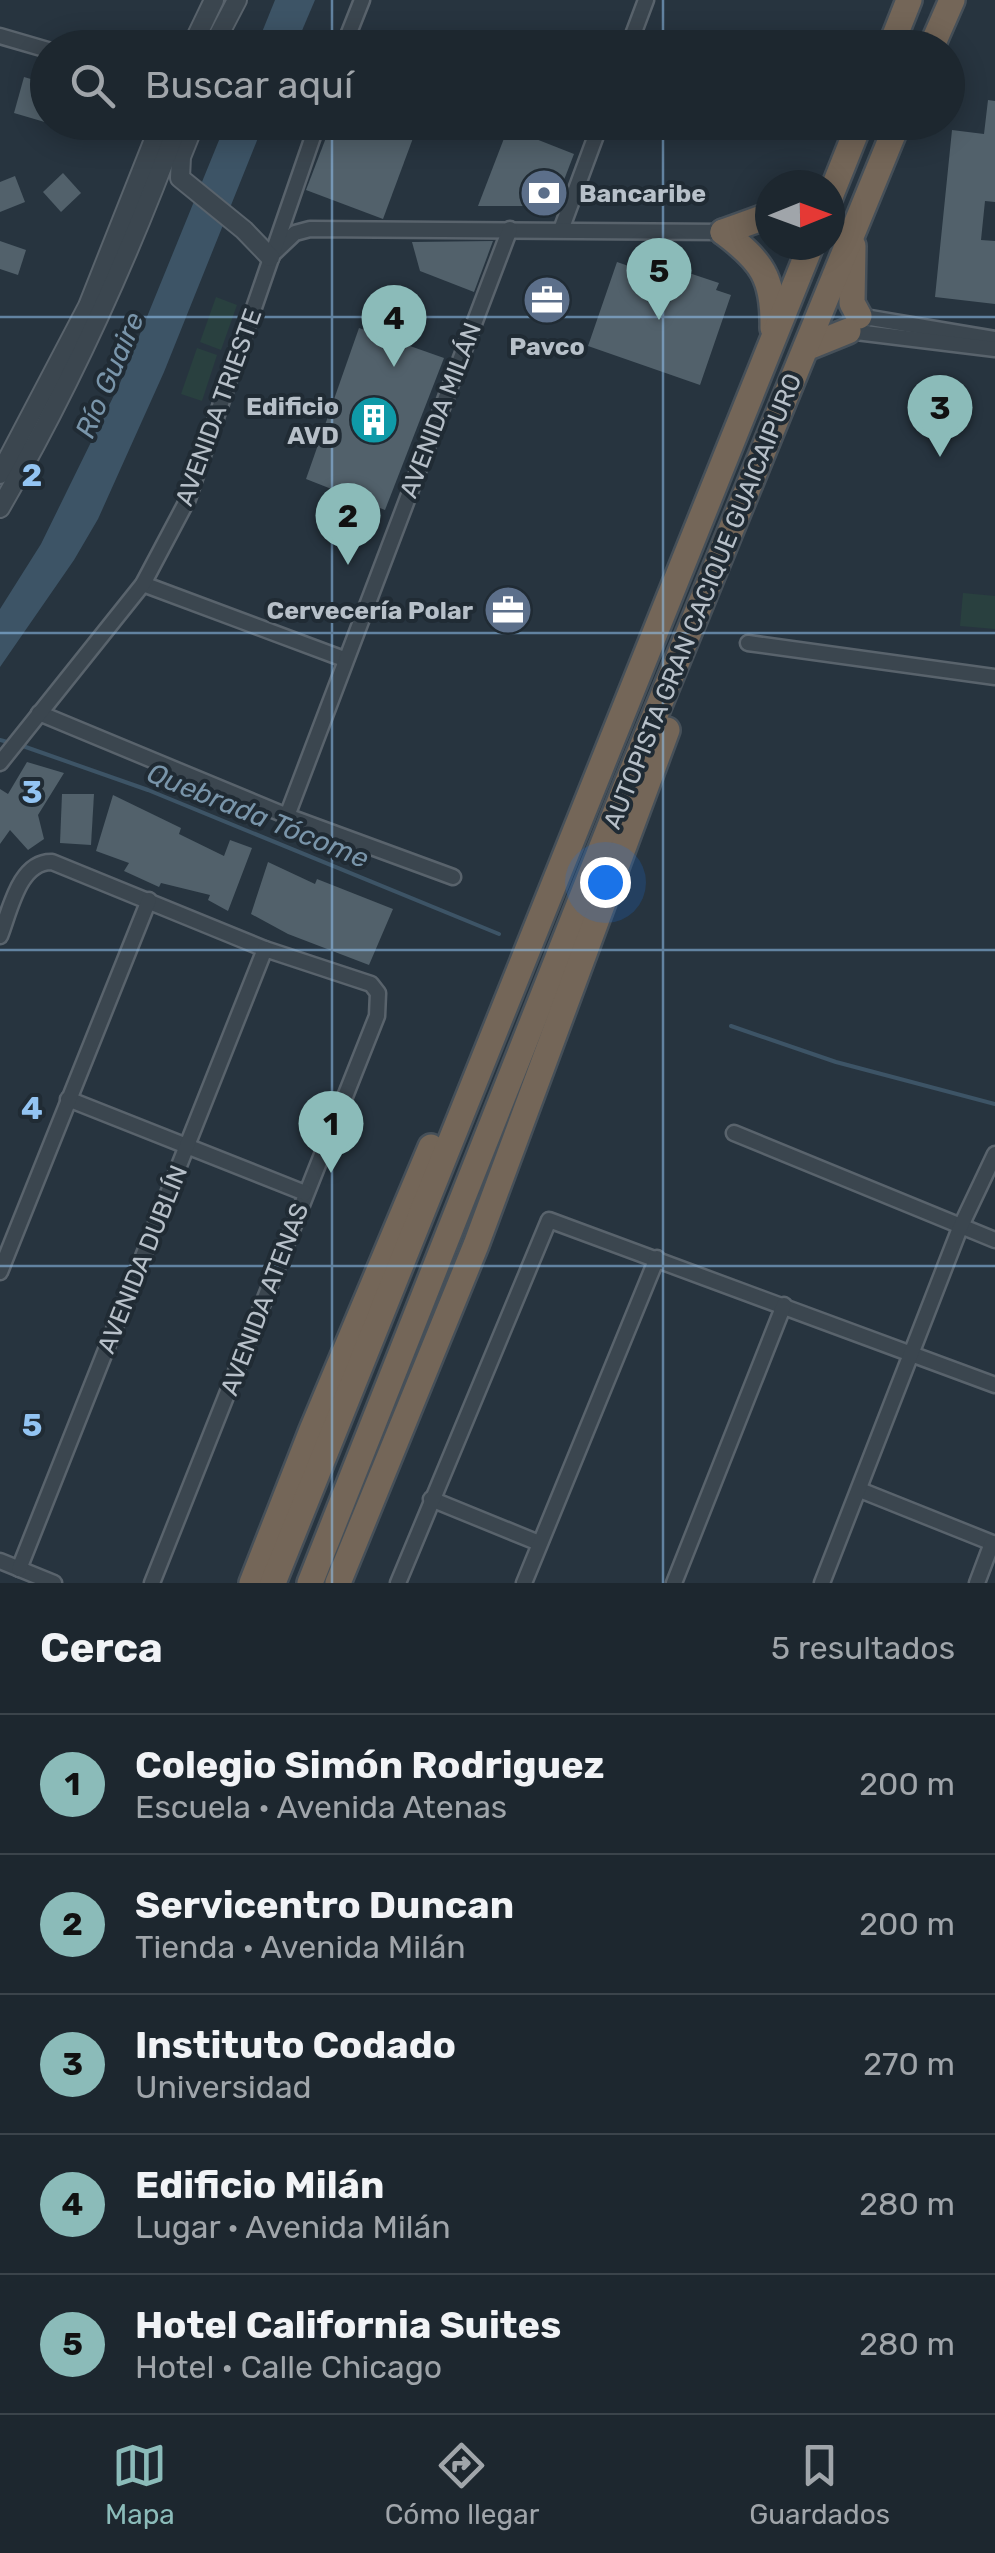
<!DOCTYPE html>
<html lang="es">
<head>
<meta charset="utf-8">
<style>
	:root { --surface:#1d272f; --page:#252f37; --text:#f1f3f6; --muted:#a0a5aa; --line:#3b444b; --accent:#8bbbb9 }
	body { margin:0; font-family:Rubik,sans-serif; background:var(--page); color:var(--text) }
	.compass { position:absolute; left:755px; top:170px; width:90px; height:90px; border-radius:50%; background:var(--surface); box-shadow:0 5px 25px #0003; rotate:89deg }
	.you { position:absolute; left:605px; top:882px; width:35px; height:35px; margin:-25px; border:8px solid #fff; border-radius:50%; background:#1a73e8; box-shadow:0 0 0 15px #1a73e833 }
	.badge { display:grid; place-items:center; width:65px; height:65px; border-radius:50%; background:var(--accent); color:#111; font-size:32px; font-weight:700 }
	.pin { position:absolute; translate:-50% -82px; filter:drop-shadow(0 2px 5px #0008) }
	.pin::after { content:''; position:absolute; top:52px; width:35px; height:30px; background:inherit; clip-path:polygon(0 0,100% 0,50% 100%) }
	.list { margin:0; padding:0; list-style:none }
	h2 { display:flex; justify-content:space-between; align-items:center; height:130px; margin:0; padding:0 40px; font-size:42px }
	h2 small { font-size:32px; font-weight:400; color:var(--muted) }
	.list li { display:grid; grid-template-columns:65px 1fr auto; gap:30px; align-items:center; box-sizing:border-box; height:140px; padding:0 40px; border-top:2px solid var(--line) }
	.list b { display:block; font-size:38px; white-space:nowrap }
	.list p { margin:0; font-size:32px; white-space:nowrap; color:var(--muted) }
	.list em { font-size:32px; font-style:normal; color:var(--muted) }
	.icon { flex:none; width:55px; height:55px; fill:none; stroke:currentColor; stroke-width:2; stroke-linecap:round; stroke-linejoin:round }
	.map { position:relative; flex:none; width:995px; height:1583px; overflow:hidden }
	.search { position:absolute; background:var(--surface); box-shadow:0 5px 25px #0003; left:30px; right:30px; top:30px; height:110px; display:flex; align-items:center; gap:25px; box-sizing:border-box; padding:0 35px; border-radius:55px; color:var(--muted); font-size:38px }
	.sheet { height:830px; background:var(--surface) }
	nav { display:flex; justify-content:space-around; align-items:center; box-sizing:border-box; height:140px; border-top:2px solid var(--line); background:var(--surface); font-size:28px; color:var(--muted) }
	nav a { display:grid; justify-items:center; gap:5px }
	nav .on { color:var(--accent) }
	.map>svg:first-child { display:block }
	.green { fill:#29403f }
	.water { fill:#3d5466 }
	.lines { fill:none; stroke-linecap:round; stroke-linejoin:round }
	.stream { stroke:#3d5466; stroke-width:4 }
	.building { fill:#52616b }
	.minor-casing { stroke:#59636c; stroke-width:19 }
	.tertiary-casing { stroke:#59636c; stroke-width:22 }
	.motorway-casing { stroke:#465059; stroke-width:30 }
	.minor { stroke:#3b464f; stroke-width:14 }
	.tertiary { stroke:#3b464f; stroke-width:18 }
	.motorway { stroke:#746658; stroke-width:25 }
	.grid { fill:none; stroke:#93c4f2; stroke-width:2.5; stroke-opacity:0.55 }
	.labels { text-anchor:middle; stroke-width:8; stroke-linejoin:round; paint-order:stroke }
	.poi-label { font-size:25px; font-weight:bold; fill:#b7c0c9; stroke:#202b34; text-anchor:end }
	.street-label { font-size:25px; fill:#b7c0c9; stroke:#202b34 }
	.water-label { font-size:28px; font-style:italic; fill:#7995aa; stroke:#202b34 }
	.grid-label { font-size:32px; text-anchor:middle; font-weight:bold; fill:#93c4f2; stroke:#202b34; stroke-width:8; stroke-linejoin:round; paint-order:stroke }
</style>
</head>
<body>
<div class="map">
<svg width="995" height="1583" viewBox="0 0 995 1583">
	<rect width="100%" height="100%" fill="#27343f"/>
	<!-- green -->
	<g class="green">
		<polygon points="216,297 237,305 221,350 200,342"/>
		<polygon points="197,348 217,355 202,401 181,394"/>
		<polygon points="963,593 995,596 995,629 960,626"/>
	</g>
	<!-- water -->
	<g class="water">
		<polygon points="275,0 315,0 295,47 256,47"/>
		<polygon points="226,123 264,123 164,372 98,519 74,560 0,667 0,609 41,544 120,383"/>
	</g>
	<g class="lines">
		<!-- stream -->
		<g class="stream">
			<polyline points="0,740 11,743"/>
			<polyline points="20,745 148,790 499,934"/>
			<polyline points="731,1026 836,1062 995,1104"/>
		</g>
	</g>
	<!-- building -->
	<g class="building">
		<polygon points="24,77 48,84 48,123 14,113"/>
		<polygon points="988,100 995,101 995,202 985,201 981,240 995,241 995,304 935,297 952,130 984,134"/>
		<polygon points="332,122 419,122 383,219 306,190"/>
		<polygon points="508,128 574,154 554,206 478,206"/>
		<polygon points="63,173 81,193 61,212 43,192"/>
		<polygon points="15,176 25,202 0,212 0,182"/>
		<polygon points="0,241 26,250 18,275 0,269"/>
		<polygon points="493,241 474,292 420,271 412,242"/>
		<polygon points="617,262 655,275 659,263 719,283 716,290 731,295 700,385 588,346"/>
		<polygon points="359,328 444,358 385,510 306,479"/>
		<polygon points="27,762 64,773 38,815 44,839 28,850 10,830 0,844 0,789 8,794"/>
		<polygon points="62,794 94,794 91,845 60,843"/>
		<polygon points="113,795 181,828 179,834 224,856 230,840 252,848 228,911 208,900 210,895 161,883 159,887 124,871 129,863 96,851"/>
		<polygon points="268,862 315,884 317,879 393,909 369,965 288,934 251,914"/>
	</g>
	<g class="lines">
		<!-- minor casing -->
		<g class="minor-casing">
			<g id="minor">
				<polyline points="0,36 48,50"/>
				<polyline points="343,48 362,0"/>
				<polyline points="628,48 646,0"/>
				<polyline points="561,230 601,122"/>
				<polyline points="274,253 295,233 310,229 723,232"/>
				<polyline points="859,316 995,339"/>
				<polyline points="848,331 995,349"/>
				<polyline points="143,584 344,659"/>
				<polyline points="748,643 995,677"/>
				<polyline points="39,713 287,816 453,877"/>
				<polyline points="0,763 143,584 188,499 318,122"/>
				<polyline points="287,816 510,229"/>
				<path d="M0,936C10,911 19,861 52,862L265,949L371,984L378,993L377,1016L152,1583"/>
				<polyline points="68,1099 305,1193"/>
				<polyline points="734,1133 995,1240"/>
				<polyline points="0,1272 149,900"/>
				<polyline points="860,1490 995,1544"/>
				<polyline points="431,1499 539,1543"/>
				<polyline points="0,1561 54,1583"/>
				<polyline points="19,1569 265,949"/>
				<polyline points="398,1583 549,1220 995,1385"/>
				<polyline points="524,1583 657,1258"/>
				<polyline points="674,1583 784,1305"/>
				<polyline points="822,1583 960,1228 995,1154"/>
				<polyline points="977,1583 992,1543"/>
			</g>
		</g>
		<!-- tertiary casing -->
		<g class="tertiary-casing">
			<g id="tertiary">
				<polyline points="191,48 214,0"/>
				<polyline points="212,48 237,0"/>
				<polyline points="195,122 181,157 180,178 244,230 270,257"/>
				<polyline points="0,474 88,306 161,122"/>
				<path d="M0,508C72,384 129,257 179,122"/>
			</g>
		</g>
		<!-- motorway casing -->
		<g class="motorway-casing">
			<g id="motorway">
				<polyline points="890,48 909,0"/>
				<polyline points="931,48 952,0"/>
				<polyline points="830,197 860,122"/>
				<path d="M723,232C762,261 774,278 773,328"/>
				<polyline points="723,232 770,215"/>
				<polyline points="853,246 852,303 859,316"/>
				<polyline points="806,348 848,331"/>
				<polyline points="252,1583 312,1430 431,1147"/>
				<polyline points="273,1583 811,245"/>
				<polyline points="310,1583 624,791 898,122"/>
				<polyline points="338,1583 476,1245 667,730"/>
			</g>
		</g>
		<!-- minor -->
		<use href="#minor" class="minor"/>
		<!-- tertiary -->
		<use href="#tertiary" class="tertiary"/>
		<!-- motorway -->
		<use href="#motorway" class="motorway"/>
	</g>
	<!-- grid -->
	<path class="grid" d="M332,0V48M663,0V48M332,122V1583M663,122V1583M0,317H995M0,633H995M0,950H995M0,1266H995"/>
	<!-- icons -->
	<defs>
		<g id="bank-disc" transform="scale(2.5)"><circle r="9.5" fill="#5c6f8a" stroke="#202b34"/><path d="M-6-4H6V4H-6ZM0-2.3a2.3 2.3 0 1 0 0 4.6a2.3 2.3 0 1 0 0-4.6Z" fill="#fff"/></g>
		<g id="office-disc" transform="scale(2.5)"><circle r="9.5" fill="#5c6f8a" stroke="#202b34"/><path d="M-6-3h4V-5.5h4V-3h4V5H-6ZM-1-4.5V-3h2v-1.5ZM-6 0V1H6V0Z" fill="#fff"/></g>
		<g id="building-disc" transform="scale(2.5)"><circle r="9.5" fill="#0f9aa8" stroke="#202b34"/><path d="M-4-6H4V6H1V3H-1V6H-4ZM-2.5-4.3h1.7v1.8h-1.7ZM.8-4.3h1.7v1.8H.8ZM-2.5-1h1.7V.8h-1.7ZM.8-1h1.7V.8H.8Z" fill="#fff"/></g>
	</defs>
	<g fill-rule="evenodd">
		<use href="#bank-disc" x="544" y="193"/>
		<use href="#office-disc" x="547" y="300"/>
		<use href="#building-disc" x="374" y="420"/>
		<use href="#office-disc" x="508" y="610"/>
	</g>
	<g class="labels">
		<!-- poi labels -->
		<g class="poi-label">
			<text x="579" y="202" text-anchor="start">Bancaribe</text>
			<text x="547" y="355" text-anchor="middle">Pavco</text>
			<text x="339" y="415">Edificio<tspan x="339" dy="29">AVD</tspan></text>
			<text x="473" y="619">Cervecería Polar</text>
		</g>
		<!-- street labels -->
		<g class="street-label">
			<text transform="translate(218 407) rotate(-70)" y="9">AVENIDA TRIESTE</text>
			<text transform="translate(440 410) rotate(-69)" y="9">AVENIDA MILÁN</text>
			<text transform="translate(702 601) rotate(-68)" y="9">AUTOPISTA GRAN CACIQUE GUAICAIPURO</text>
			<text transform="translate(142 1259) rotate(-68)" y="9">AVENIDA DUBLÍN</text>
			<text transform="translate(264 1299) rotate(-69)" y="9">AVENIDA ATENAS</text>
		</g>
		<!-- water labels -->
		<g class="water-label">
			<text transform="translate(109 375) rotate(-67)" y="10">Río Guaire</text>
			<text transform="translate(258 815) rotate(22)" y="10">Quebrada Tócome</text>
		</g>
	</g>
	<g class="grid-label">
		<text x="32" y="486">2</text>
		<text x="32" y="803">3</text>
		<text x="32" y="1119">4</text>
		<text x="32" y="1436">5</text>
	</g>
</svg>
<svg class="compass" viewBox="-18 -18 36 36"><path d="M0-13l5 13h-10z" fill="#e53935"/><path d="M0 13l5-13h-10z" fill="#a0a5aa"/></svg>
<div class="you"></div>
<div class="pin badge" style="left:331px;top:1173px">1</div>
<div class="pin badge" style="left:348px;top:565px">2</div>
<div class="pin badge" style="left:940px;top:457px">3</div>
<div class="pin badge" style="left:394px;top:367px">4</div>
<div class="pin badge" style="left:659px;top:320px">5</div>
<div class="search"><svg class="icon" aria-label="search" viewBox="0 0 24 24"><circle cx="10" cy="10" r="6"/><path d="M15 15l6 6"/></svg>Buscar aquí</div>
</div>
<section class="sheet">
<h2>Cerca<small>5 resultados</small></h2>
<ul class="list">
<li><span class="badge">1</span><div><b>Colegio Simón Rodriguez</b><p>Escuela · Avenida Atenas</p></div><em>200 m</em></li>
<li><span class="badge">2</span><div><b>Servicentro Duncan</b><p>Tienda · Avenida Milán</p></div><em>200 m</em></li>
<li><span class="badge">3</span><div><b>Instituto Codado</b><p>Universidad</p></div><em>270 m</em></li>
<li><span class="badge">4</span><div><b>Edificio Milán</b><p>Lugar · Avenida Milán</p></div><em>280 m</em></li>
<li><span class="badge">5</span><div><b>Hotel California Suites</b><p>Hotel · Calle Chicago</p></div><em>280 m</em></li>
</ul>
</section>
<nav>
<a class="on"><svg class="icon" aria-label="map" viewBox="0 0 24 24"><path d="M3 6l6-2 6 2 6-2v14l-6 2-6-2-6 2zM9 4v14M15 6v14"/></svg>Mapa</a>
<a><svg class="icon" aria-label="directions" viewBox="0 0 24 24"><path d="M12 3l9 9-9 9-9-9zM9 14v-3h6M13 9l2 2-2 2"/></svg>Cómo llegar</a>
<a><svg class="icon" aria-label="saved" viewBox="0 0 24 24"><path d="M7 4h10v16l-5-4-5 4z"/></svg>Guardados</a>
</nav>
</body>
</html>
